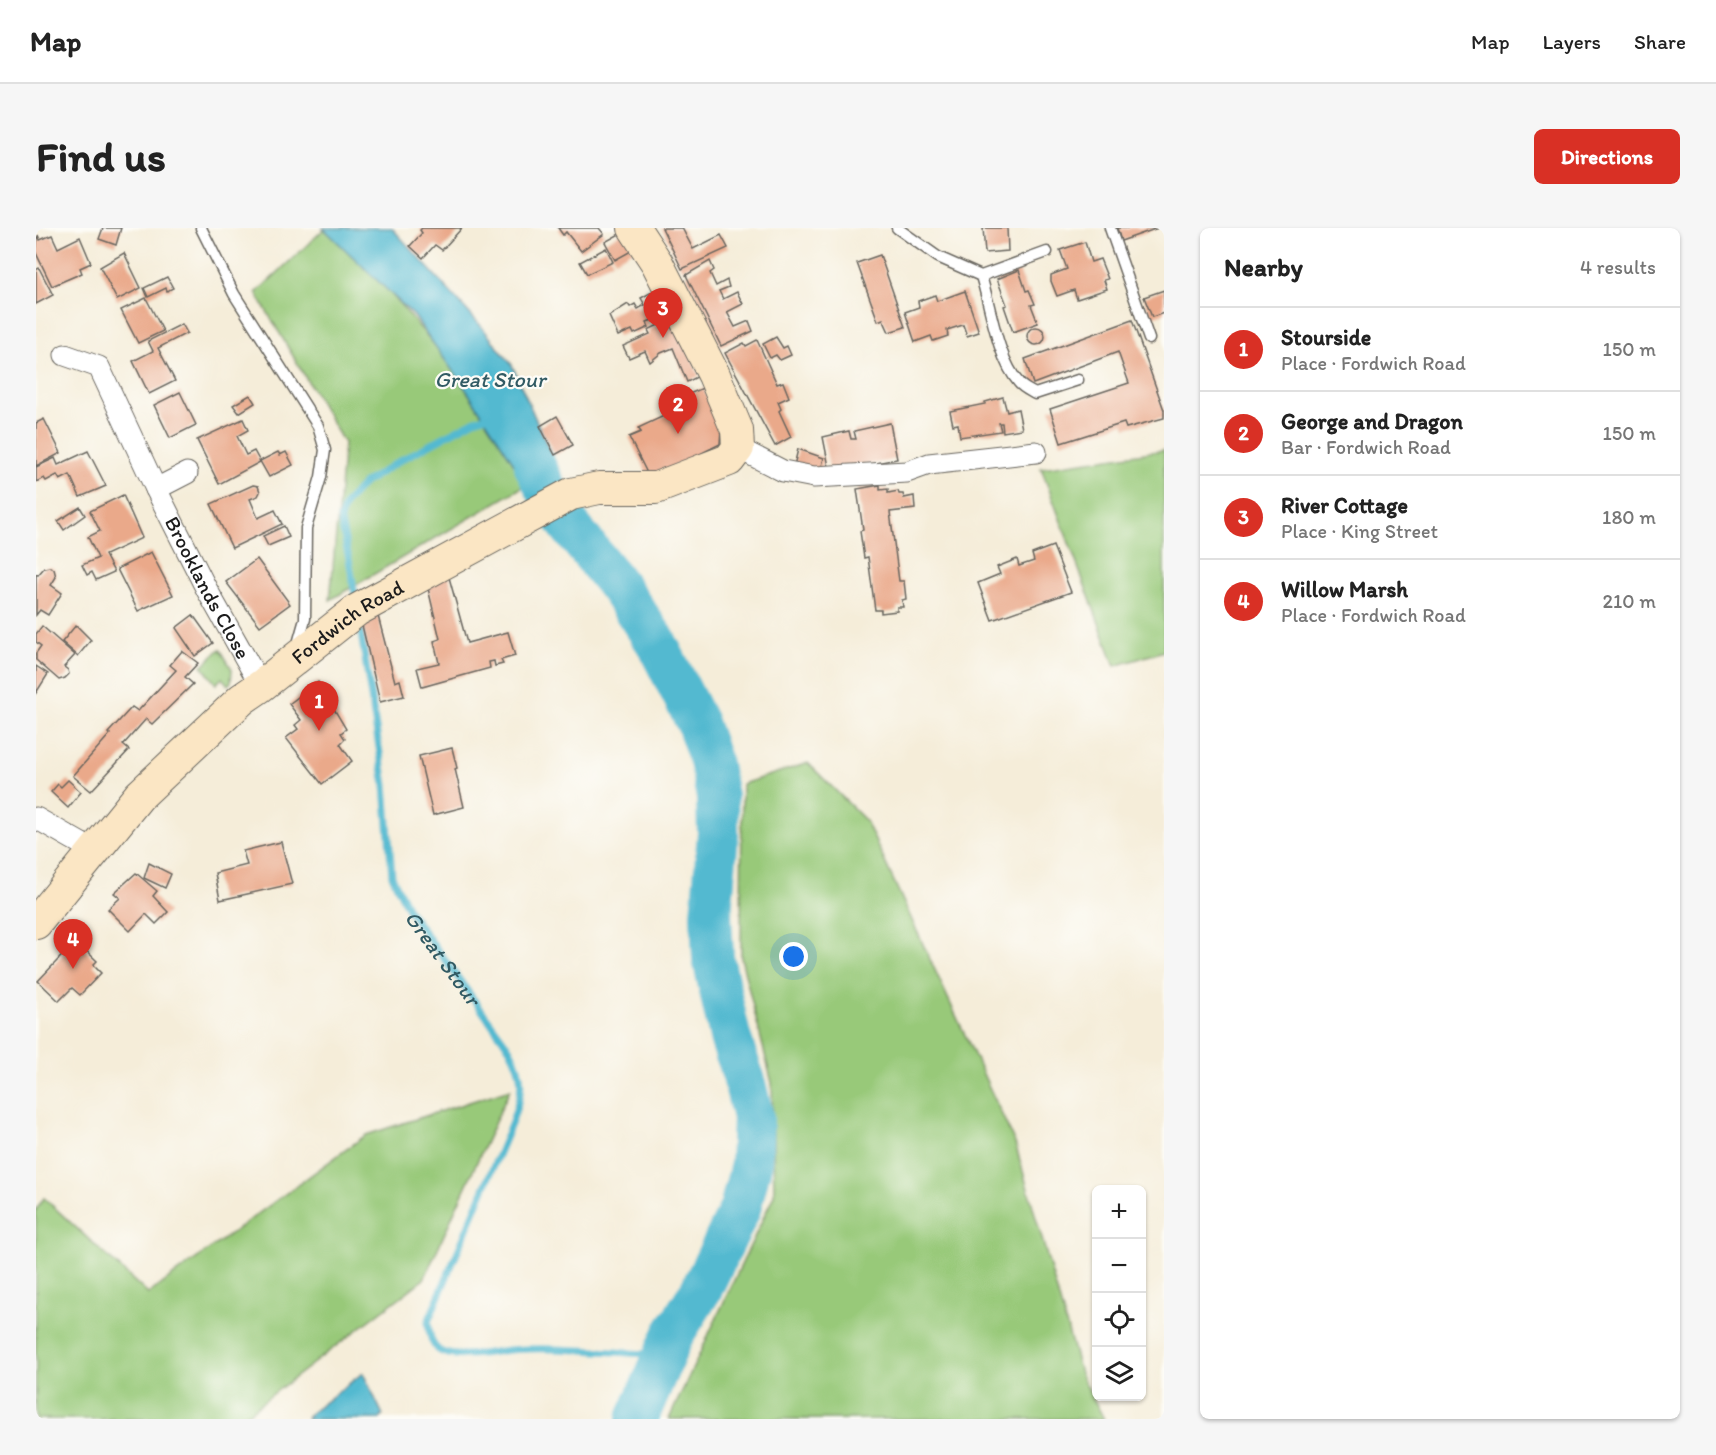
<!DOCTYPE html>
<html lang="en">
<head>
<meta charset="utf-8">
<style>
	:root { --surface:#fff; --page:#f6f6f6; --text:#222; --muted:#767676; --line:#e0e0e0; --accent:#d93025 }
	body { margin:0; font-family:Itim,sans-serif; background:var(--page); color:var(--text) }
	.controls { position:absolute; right:18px; bottom:18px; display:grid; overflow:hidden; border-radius:9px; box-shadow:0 2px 4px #0004 }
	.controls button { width:54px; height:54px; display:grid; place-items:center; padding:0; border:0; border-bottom:2px solid var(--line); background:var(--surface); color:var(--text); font:30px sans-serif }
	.you { position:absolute; left:758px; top:729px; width:21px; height:21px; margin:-15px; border:4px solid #fff; border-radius:50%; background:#1a73e8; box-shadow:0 0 0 9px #1a73e833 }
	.badge { display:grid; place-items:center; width:39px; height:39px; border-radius:50%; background:var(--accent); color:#fff; font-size:20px; font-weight:700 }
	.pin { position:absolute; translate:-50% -50px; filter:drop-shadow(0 2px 3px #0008) }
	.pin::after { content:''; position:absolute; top:32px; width:21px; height:18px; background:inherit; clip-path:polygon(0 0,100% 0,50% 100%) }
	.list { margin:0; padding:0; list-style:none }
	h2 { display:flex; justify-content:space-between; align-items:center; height:78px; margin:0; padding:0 24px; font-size:26px }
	h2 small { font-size:20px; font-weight:400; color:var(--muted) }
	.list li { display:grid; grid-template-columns:39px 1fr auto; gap:18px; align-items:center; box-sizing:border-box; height:84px; padding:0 24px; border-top:2px solid var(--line) }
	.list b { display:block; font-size:22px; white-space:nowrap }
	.list p { margin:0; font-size:20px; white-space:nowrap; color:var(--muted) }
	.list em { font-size:20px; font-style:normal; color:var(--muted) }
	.icon { flex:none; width:33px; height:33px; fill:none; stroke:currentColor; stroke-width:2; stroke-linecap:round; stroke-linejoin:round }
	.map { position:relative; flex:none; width:1128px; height:1191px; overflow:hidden; border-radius:9px }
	header { display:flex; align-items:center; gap:36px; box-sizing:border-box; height:84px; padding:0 30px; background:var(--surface); border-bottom:2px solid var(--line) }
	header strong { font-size:28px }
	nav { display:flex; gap:33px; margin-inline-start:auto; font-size:21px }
	.intro { display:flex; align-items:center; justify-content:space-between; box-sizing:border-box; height:144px; padding:0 36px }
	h1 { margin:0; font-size:42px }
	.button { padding:15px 27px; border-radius:9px; background:var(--accent); color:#fff; font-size:21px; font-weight:700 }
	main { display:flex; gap:36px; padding:0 36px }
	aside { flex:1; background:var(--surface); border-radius:9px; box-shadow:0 2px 4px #0004 }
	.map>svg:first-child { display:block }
	.green { fill:#98c979; stroke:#5a724a; stroke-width:1.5 }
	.water { fill:#52b9d0; stroke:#376a76; stroke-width:1.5 }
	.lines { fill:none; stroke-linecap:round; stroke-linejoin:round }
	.stream { stroke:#52b9d0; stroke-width:7 }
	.river { stroke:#52b9d0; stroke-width:42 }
	.building { fill:#eaa98a }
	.lane-casing { stroke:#68655e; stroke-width:13 }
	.street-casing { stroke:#68655e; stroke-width:23 }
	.secondary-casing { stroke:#68655e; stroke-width:34 }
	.lane { stroke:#fff; stroke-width:10 }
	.street { stroke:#fff; stroke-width:21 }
	.secondary { stroke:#fbe6c4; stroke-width:32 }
	.labels { text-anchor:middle; stroke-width:4.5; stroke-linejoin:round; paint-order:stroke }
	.street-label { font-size:21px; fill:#1c1c1c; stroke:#fdfcf7 }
	.water-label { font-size:22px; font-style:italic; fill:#325b64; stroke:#fdfcf7 }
</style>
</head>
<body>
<header>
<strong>Map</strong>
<nav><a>Map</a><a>Layers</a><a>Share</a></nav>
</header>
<div class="intro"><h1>Find us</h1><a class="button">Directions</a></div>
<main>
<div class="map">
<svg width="1128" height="1191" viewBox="0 0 1128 1191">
	<rect width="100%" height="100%" fill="#fdfcf7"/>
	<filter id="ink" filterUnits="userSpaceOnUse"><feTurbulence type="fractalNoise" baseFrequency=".0167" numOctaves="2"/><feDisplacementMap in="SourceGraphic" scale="12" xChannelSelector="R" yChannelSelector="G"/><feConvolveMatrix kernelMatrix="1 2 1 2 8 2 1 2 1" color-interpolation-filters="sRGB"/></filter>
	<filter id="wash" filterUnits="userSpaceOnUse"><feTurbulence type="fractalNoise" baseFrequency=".008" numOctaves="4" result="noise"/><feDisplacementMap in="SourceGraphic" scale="24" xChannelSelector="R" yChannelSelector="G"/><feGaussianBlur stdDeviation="1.35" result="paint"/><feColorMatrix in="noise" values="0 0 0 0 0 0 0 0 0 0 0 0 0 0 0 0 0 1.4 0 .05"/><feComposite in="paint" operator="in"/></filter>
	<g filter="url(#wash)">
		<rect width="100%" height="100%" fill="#f5edd9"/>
		<!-- green -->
		<g class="green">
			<polygon points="288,1 345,54 409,129 482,242 490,257 294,372 308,215 220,65"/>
			<polygon points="1128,222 1128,423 1079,438 1005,240"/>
			<polygon points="184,421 196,441 195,454 192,457 186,450 180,456 166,438"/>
			<polygon points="772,535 830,593 979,915 1044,1145 1068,1191 633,1191 738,967 736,855 705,730 706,556"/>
			<polygon points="474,861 388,1051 204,1191 0,1191 0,982 8,970 112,1066 330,907"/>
		</g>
		<!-- water -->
		<g class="water">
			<polygon points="287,0 356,0 445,98 476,137 526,251 526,266 498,272 482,242 433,166 378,88"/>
			<polygon points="327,1145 347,1187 344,1191 270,1191 272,1187"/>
		</g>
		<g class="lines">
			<!-- stream -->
			<g class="stream">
				<polyline points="320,373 313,331 304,290 310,275 327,256 365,232 439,192 456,186"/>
				<path id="s1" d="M323,393L349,557L356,648L373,683L474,821C490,851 486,863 476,894L392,1094C394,1105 394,1117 404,1123C419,1132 456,1124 473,1122C521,1118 579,1125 627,1127"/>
			</g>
			<!-- river -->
			<polyline class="river" points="499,238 514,268 533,297 583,359 620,414 661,495 674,532 681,569 682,605 675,687 677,730 694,809 707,848 717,889 715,937 704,981 665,1062 637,1107 601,1191"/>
		</g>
		<g id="blocks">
			<!-- building -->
			<g class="building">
				<polygon points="67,0 85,0 80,17 63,11"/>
				<polygon points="386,0 426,0 406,22 399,17 387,30 374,18 386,5 384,2"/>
				<polygon points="522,0 563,0 568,6 545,23 530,4 527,7"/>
				<polygon points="626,0 646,0 657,21 685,7 692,20 646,41"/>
				<polygon points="947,0 971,0 972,23 949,25"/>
				<polygon points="1081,0 1122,0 1085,13"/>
				<polygon points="587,4 597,22 579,32 569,14"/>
				<polygon points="2,7 4,12 16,7 22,20 44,9 55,35 44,40 46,45 16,58 0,25"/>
				<polygon points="1049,14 1055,34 1064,31 1072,51 1068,52 1071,61 1041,71 1038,62 1021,68 1015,53 1015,47 1031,41 1024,22"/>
				<polygon points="570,20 577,34 551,46 544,34"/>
				<polygon points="88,25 105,60 81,72 64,39"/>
				<polygon points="844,27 869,99 853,104 847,91 842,93 821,35"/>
				<polygon points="674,33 678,42 674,45 680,58 691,52 693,59 683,63 687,71 701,64 707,76 691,84 699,99 713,93 717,103 685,118 650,47"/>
				<polygon points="3,40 17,67 0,76 0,42"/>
				<polygon points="983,42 990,63 993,62 999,76 995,77 1002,95 977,104 968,78 971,77 961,51"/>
				<polygon points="131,49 137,60 131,63 130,60 112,69 108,60"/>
				<polygon points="623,60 638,87 621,95 619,91 611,94 613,99 598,106 596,102 582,108 573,88 592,76 594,79 599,76 602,81 609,77 605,70"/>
				<polygon points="1128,62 1128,85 1116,89 1108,69"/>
				<polygon points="929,63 943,104 931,108 927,97 911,102 912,108 897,113 895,108 879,114 869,84 883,79 882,73 899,67 901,73"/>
				<polygon points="110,70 127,103 102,115 85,82"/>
				<polygon points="639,89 663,148 651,154 637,120 625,125 614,134 609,123 593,130 587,118 614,106 612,102"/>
				<polygon points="1096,92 1128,182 1128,190 1090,200 1088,195 1025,215 1014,181 1093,155 1082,124 997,156 989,131"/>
				<polygon points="146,96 151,105 122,120 139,153 113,166 97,133 117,123 112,113"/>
				<circle cx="1000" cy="108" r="9"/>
				<polygon points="740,109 747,120 751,118 755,127 744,132 740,127 734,130 727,116"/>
				<polygon points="721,112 741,156 747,154 753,169 742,174 745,181 743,183 755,209 739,218 689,125 708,115 710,118"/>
				<polygon points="667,160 685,200 684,216 614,251 593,209 605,204 602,200 641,182 637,173"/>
				<polygon points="144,164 160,197 134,210 118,177"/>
				<polygon points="214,167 219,175 203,185 197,177"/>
				<polygon points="967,169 971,184 982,181 986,201 967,204 966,195 963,195 965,203 924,209 922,196 917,197 914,183 949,176 949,174"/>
				<polygon points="521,188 537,217 519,227 504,198"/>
				<polygon points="8,191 25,225 0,238 0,195"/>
				<polygon points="207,191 212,202 201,208 210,227 218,223 224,234 183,256 161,212"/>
				<polygon points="854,195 861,231 794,244 787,209 813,203 815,211 820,211 818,203"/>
				<polygon points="762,221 788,230 784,246 758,238"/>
				<polygon points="52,223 70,258 44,269 34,247 24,252 21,247 10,253 8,250 0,254 0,239 19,230 22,237"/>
				<polygon points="242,224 244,227 250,224 257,237 233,249 224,233"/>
				<polygon points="217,257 222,258 224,264 222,268 214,271 222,290 239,282 246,296 196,320 175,276"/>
				<polygon points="844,257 844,262 852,261 852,265 862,263 863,266 867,266 868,270 878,268 879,281 854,284 863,353 868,353 870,371 866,372 867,379 861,379 861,383 845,385 845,382 839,382 832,329 828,330 824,303 827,302 821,261"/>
				<polygon points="87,267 106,310 69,327 78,344 60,352 56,344 51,347 46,337 62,330 52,309 64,303 54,283"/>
				<polygon points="44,279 49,287 28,302 22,293"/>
				<polygon points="248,298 253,309 232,318 227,308"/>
				<polygon points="1017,318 1035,364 956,392 942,355 964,346 961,339 981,331 983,338 998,333 996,326"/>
				<polygon points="115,324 137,367 102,383 81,341"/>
				<polygon points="221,331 254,376 224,398 190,354"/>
				<polygon points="14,339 18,341 20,349 15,357 26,365 12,387 4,382 0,387 0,346 2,347 8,340"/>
				<polygon points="411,342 431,415 472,404 479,428 465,432 467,436 459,438 458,433 453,434 454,440 386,459 381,440 403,435 398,413 404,411 391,356"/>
				<polygon points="341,384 359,454 364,452 368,468 344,474 325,393"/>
				<polygon points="157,387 177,415 159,428 140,400"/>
				<polygon points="40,397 55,412 42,428 26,414"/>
				<polygon points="6,398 39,427 28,439 32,442 33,446 29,450 23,452 0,432 0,425 5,418 0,414 0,406"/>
				<polygon points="146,423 162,435 149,449 157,456 116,496 110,491 87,517 93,522 55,563 37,548 74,506 72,505 96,479 102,483 140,442 134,437"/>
				<polygon points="0,438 12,446 0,465"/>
				<polygon points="282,454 310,501 305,505 309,511 304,516 316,533 286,556 250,510 262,501 259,497 265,492 253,476"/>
				<polygon points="416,520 421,540 419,541 428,579 397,587 383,528"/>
				<polygon points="32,552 45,564 32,580 15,564 22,556 25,559"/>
				<polygon points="245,614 256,656 184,672 179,645 211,637 207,623"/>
				<polygon points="113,635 135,646 129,660 108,650"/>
				<polygon points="100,645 121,663 117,668 132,684 120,696 110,686 94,703 72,681 84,670 78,665"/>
				<polygon points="40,713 61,733 57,737 65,745 44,767 36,760 23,773 2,753"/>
			</g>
		</g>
	</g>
	<g filter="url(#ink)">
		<use href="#blocks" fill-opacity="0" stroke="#68655e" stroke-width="1.5"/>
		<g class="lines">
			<!-- lane casing -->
			<g class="lane-casing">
				<g id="lane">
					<polyline points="165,0 198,66 282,198 289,222 285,249 270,300 269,391 261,419"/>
					<polyline points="861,0 902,29 945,48 1011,24"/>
					<polyline points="1074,0 1113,111"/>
					<path d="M945,48C955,80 961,130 983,155C987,160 994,163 999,166L1042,152"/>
				</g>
			</g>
			<!-- street casing -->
			<g class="street-casing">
				<g id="street">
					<path id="s2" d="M29,127L63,139L120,261L171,362L225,458"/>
					<polyline points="702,220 747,243 778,249 871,244 893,236 1000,224"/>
					<polyline points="120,261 151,245"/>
					<polyline points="0,590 58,623"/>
				</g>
			</g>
			<!-- secondary casing -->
			<g class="secondary-casing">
				<g id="secondary">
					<path id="s3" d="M0,695L103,568L206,471L225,458L321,382L535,266L563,260H620L693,232L702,220L701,202L678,147L621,35L598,0"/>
				</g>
			</g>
			<!-- lane -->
			<use href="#lane" class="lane"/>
			<!-- street -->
			<use href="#street" class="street"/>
			<!-- secondary -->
			<use href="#secondary" class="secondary"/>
		</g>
	</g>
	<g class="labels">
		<!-- street labels -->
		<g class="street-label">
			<text dy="7" stroke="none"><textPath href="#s2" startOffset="282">Brooklands Close</textPath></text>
			<text dy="7" stroke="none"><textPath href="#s3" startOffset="436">Fordwich Road</textPath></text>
		</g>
		<!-- water labels -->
		<g class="water-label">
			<text x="454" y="159">Great Stour</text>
			<text dy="8" stroke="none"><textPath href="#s1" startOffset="354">Great Stour</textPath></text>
		</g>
	</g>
</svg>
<div class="controls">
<button>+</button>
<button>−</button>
<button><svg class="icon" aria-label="locate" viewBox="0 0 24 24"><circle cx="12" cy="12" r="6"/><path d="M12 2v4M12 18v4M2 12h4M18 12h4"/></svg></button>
<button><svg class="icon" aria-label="layers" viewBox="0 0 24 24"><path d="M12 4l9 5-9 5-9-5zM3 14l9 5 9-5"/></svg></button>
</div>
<div class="you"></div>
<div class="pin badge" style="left:283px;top:503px">1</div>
<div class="pin badge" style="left:642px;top:206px">2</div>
<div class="pin badge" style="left:627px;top:110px">3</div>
<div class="pin badge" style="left:37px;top:741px">4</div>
</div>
<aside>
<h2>Nearby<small>4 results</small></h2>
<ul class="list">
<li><span class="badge">1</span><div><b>Stourside</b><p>Place · Fordwich Road</p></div><em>150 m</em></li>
<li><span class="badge">2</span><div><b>George and Dragon</b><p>Bar · Fordwich Road</p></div><em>150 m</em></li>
<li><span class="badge">3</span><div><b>River Cottage</b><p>Place · King Street</p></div><em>180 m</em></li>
<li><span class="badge">4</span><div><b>Willow Marsh</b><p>Place · Fordwich Road</p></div><em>210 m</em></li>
</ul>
</aside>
</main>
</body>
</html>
